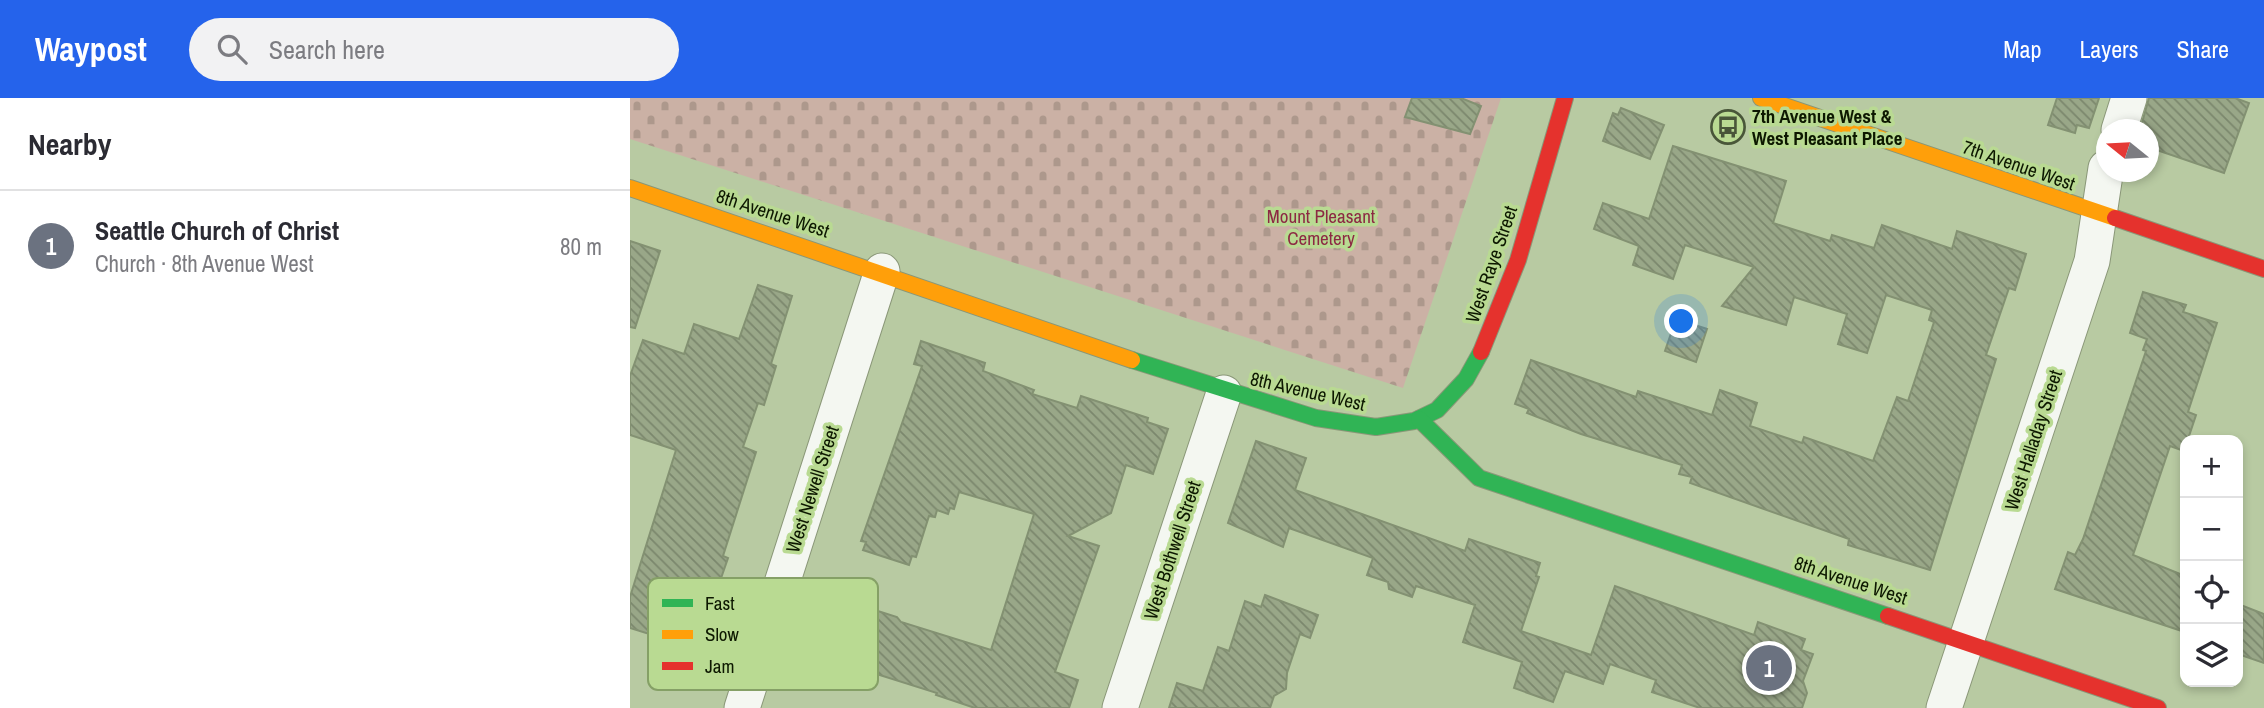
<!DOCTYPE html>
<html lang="en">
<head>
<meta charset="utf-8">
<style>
	:root { --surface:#fff; --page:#f2f2f3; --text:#2b2b33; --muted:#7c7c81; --line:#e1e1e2; --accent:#2563eb }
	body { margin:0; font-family:"Archivo Narrow",sans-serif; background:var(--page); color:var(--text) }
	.controls { position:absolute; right:21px; bottom:21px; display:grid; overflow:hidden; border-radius:14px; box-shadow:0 4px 10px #0003 }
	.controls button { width:63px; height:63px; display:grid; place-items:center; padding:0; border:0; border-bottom:2px solid var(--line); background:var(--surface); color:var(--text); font:35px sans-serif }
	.compass { position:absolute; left:1466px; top:21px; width:63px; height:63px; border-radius:50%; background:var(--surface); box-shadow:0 4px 10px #0003; rotate:288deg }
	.you { position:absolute; left:1052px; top:224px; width:24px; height:24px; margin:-18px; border:5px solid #fff; border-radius:50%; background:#1a73e8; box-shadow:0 0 0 10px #1a73e833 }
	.badge { display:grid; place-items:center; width:46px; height:46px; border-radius:50%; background:var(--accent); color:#fff; font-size:23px; font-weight:700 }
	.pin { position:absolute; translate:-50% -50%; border:4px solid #fff; box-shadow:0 2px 7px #0006 }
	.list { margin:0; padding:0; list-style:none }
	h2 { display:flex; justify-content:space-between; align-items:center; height:91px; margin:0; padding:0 28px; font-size:30px }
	h2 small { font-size:23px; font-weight:400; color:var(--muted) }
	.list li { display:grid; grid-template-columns:46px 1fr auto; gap:21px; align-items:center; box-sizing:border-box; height:112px; padding:0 28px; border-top:2px solid var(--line) }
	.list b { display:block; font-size:26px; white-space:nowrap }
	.list p { margin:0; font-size:23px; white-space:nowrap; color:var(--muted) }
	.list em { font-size:23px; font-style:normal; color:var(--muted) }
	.icon { flex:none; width:38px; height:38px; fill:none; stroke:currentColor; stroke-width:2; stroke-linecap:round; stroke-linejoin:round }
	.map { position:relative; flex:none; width:1634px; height:610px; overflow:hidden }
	header { display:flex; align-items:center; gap:42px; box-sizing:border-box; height:98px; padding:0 35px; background:var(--accent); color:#fff }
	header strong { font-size:33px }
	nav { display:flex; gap:38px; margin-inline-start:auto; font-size:24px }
	.search { width:490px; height:63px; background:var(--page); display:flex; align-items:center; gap:18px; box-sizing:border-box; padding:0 24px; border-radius:38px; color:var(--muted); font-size:26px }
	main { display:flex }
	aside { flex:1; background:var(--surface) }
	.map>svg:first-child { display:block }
	.cemetery { fill:url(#cemetery-stones) }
	.building { fill:url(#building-back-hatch); stroke:#839172; stroke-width:2 }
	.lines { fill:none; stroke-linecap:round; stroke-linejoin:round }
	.street-casing { stroke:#8a9778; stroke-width:37 }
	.fast-casing { stroke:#8a9778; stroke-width:18 }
	.slow-casing { stroke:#8a9778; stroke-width:18 }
	.jam-casing { stroke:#8a9778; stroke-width:18 }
	.street { stroke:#f4f7f1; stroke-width:35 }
	.fast { stroke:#30b455; stroke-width:16 }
	.slow { stroke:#ff9f0a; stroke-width:16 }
	.jam { stroke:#e5322d; stroke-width:16 }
	.labels { text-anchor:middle; stroke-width:7; stroke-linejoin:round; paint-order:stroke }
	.poi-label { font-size:19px; font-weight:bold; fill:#0d1800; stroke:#b9da92; text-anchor:start }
	.street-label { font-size:19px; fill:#0d1800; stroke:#b9da92 }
	.park-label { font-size:19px; fill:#8c2943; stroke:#b9da92 }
	.key { fill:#b9da92; stroke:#85a066; stroke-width:2 }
	.key-label { font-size:19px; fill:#0d1800 }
</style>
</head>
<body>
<header>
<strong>Waypost</strong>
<div class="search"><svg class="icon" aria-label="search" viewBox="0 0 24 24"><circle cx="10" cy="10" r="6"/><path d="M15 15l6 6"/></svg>Search here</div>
<nav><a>Map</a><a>Layers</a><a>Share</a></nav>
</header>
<main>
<aside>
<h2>Nearby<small></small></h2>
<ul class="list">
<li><span class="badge" style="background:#6b7280">1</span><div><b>Seattle Church of Christ</b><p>Church · 8th Avenue West</p></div><em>80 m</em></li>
</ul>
</aside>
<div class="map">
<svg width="1634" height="610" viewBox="0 0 1634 610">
	<defs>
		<pattern id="cemetery-stones" width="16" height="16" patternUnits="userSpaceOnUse" patternTransform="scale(1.75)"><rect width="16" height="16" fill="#cbb1a5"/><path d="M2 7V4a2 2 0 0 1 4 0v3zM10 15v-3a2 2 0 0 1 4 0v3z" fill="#ad988c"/></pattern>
		<pattern id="building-back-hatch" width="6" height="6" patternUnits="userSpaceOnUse" patternTransform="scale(1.75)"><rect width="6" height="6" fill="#99a788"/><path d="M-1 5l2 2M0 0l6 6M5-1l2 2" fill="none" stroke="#7b876d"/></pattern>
	</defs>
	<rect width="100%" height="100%" fill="#b8caa2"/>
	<!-- cemetery -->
	<polygon class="cemetery" points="0,0 871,0 773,290 0,41"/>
	<!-- building -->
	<g class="building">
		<polygon points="782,0 831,0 851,8 840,36 775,19"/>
		<polygon points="1427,0 1469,0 1459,30 1447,27 1445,35 1418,27"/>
		<polygon points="1519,0 1605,0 1619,5 1594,75 1518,49 1518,32 1510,32"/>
		<polygon points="991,10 1034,27 1020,61 973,43 983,15 988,17"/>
		<polygon points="1043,48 1156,83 1143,125 1200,143 1202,137 1244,150 1252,127 1322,151 1327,133 1396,156 1385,192 1379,190 1356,257 1366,261 1300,472 1218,447 1219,441 1060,385 1062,379 1049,376 1052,367 951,336 897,315 899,311 885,306 901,262 1006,299 1008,293 1082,317 1090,292 1127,305 1120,328 1172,345 1174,339 1243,363 1267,299 1278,303 1304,224 1299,222 1302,212 1256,197 1237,255 1208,246 1217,216 1164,199 1156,227 1092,208 1124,169 1055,147 1043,181 1003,167 1009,148 964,131 973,105 1019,121"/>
		<polygon points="0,143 30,153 5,230 0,229"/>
		<polygon points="128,187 162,198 141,266 146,268 134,307 128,305 113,349 126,354 93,458 98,460 73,532 67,530 61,549 0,530 0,499 46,352 0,337 0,278 13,242 54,256 64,226 109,241"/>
		<polygon points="1513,194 1556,207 1553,214 1587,225 1558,314 1566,317 1554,353 1540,348 1503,457 1555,478 1555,534 1425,491 1438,454 1445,457 1453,441 1516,253 1513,252 1517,241 1500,235"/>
		<polygon points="1046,221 1077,231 1066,264 1035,253"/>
		<polygon points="291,243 355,265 353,273 404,292 402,296 447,310 451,298 518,320 517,324 538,331 523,376 496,367 481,415 438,438 469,448 425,574 448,582 439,610 345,610 306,597 307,595 180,555 198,498 206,501 209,491 232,499 229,507 267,519 271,524 361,552 404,416 329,394 324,411 320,410 318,416 307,412 305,419 299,418 286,459 282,458 279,467 233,452 236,444 231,443 292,268 284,266"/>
		<polygon points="626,343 676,360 665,392 835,453 839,441 910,465 906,478 909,479 891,533 961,557 985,488 1124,537 1128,524 1175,541 1171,552 1183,556 1173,583 1177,595 1172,610 1070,610 1022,594 1026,582 980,566 973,586 935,573 923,604 884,590 892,564 833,544 845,507 786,488 782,499 759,491 758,484 737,477 743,460 659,430 653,449 598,425"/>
		<polygon points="635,497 688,517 680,540 670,536 657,575 656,591 644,598 640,610 539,610 547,585 573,593 588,549 599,553 615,503 631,509"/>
		<polygon points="1608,506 1634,516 1634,565 1608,556"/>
	</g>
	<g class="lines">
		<!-- street casing -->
		<g class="street-casing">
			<g id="street">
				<polyline points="1489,32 1499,0"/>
				<polyline points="112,610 252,173"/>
				<polyline points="490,610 594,295"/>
				<polyline points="1314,610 1462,163 1476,70"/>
			</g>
		</g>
		<!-- fast casing -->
		<g class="fast-casing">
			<g id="fast">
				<polyline points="502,262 686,320 746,329 784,323 807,312 836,281 851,254"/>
				<polyline points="789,321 849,380 1258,518"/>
			</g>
		</g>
		<!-- slow casing -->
		<g class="slow-casing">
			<g id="slow">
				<polyline points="1131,0 1485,120"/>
				<polyline points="0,90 502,262"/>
			</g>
		</g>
		<!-- jam casing -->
		<g class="jam-casing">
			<g id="jam">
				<polyline points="1485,120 1634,171"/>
				<polyline points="851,254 888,162 935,0"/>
				<polyline points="1258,518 1528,610"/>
			</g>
		</g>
		<!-- street -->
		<use href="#street" class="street"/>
		<!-- fast -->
		<use href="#fast" class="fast"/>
		<!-- slow -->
		<use href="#slow" class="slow"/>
		<!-- jam -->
		<use href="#jam" class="jam"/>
	</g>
	<!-- icons -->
	<defs>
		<g id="bus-ring" transform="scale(1.75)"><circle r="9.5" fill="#b9da92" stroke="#495639" stroke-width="1.5"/><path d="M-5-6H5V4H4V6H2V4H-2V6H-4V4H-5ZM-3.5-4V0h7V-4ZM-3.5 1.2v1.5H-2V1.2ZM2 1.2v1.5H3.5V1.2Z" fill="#495639"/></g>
	</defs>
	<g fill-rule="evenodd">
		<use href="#bus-ring" x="1098" y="29"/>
	</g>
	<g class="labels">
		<!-- poi labels -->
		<g class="poi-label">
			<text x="1122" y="25">7th Avenue West &amp;<tspan x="1122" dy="22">West Pleasant Place</tspan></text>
		</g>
		<!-- street labels -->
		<g class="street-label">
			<text transform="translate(1389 67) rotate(19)" y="7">7th Avenue West</text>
			<text transform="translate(143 115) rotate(18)" y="7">8th Avenue West</text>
			<text transform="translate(861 166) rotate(-71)" y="7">West Raye Street</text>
			<text transform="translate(678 293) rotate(13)" y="7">8th Avenue West</text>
			<text transform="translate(1403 342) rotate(-72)" y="7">West Halladay Street</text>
			<text transform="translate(182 391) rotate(-72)" y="7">West Newell Street</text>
			<text transform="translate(542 452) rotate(-72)" y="7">West Bothwell Street</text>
			<text transform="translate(1221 482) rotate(18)" y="7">8th Avenue West</text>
		</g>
		<!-- park labels -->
		<g class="park-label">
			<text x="691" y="125">Mount Pleasant<tspan x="691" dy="22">Cemetery</tspan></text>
		</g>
	</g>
	<!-- legend -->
	<rect x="18" y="480" width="230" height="112" rx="10" class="key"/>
	<rect x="32" y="501" width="31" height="8" fill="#30b455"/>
	<rect x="32" y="532" width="31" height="9" fill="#ff9f0a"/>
	<rect x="32" y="564" width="31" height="8" fill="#e5322d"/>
	<g class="key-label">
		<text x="75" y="512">Fast</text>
		<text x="75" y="543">Slow</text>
		<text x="75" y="575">Jam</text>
	</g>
</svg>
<div class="controls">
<button>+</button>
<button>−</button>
<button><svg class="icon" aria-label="locate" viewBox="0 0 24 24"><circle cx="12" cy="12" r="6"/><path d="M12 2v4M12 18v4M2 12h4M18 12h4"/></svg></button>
<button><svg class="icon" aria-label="layers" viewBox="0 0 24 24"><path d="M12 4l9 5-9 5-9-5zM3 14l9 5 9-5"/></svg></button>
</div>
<svg class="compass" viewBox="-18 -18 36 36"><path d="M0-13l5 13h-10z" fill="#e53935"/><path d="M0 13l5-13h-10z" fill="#7c7c81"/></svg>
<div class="you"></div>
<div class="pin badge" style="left:1139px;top:570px;background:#6b7280">1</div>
</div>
</main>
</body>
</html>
